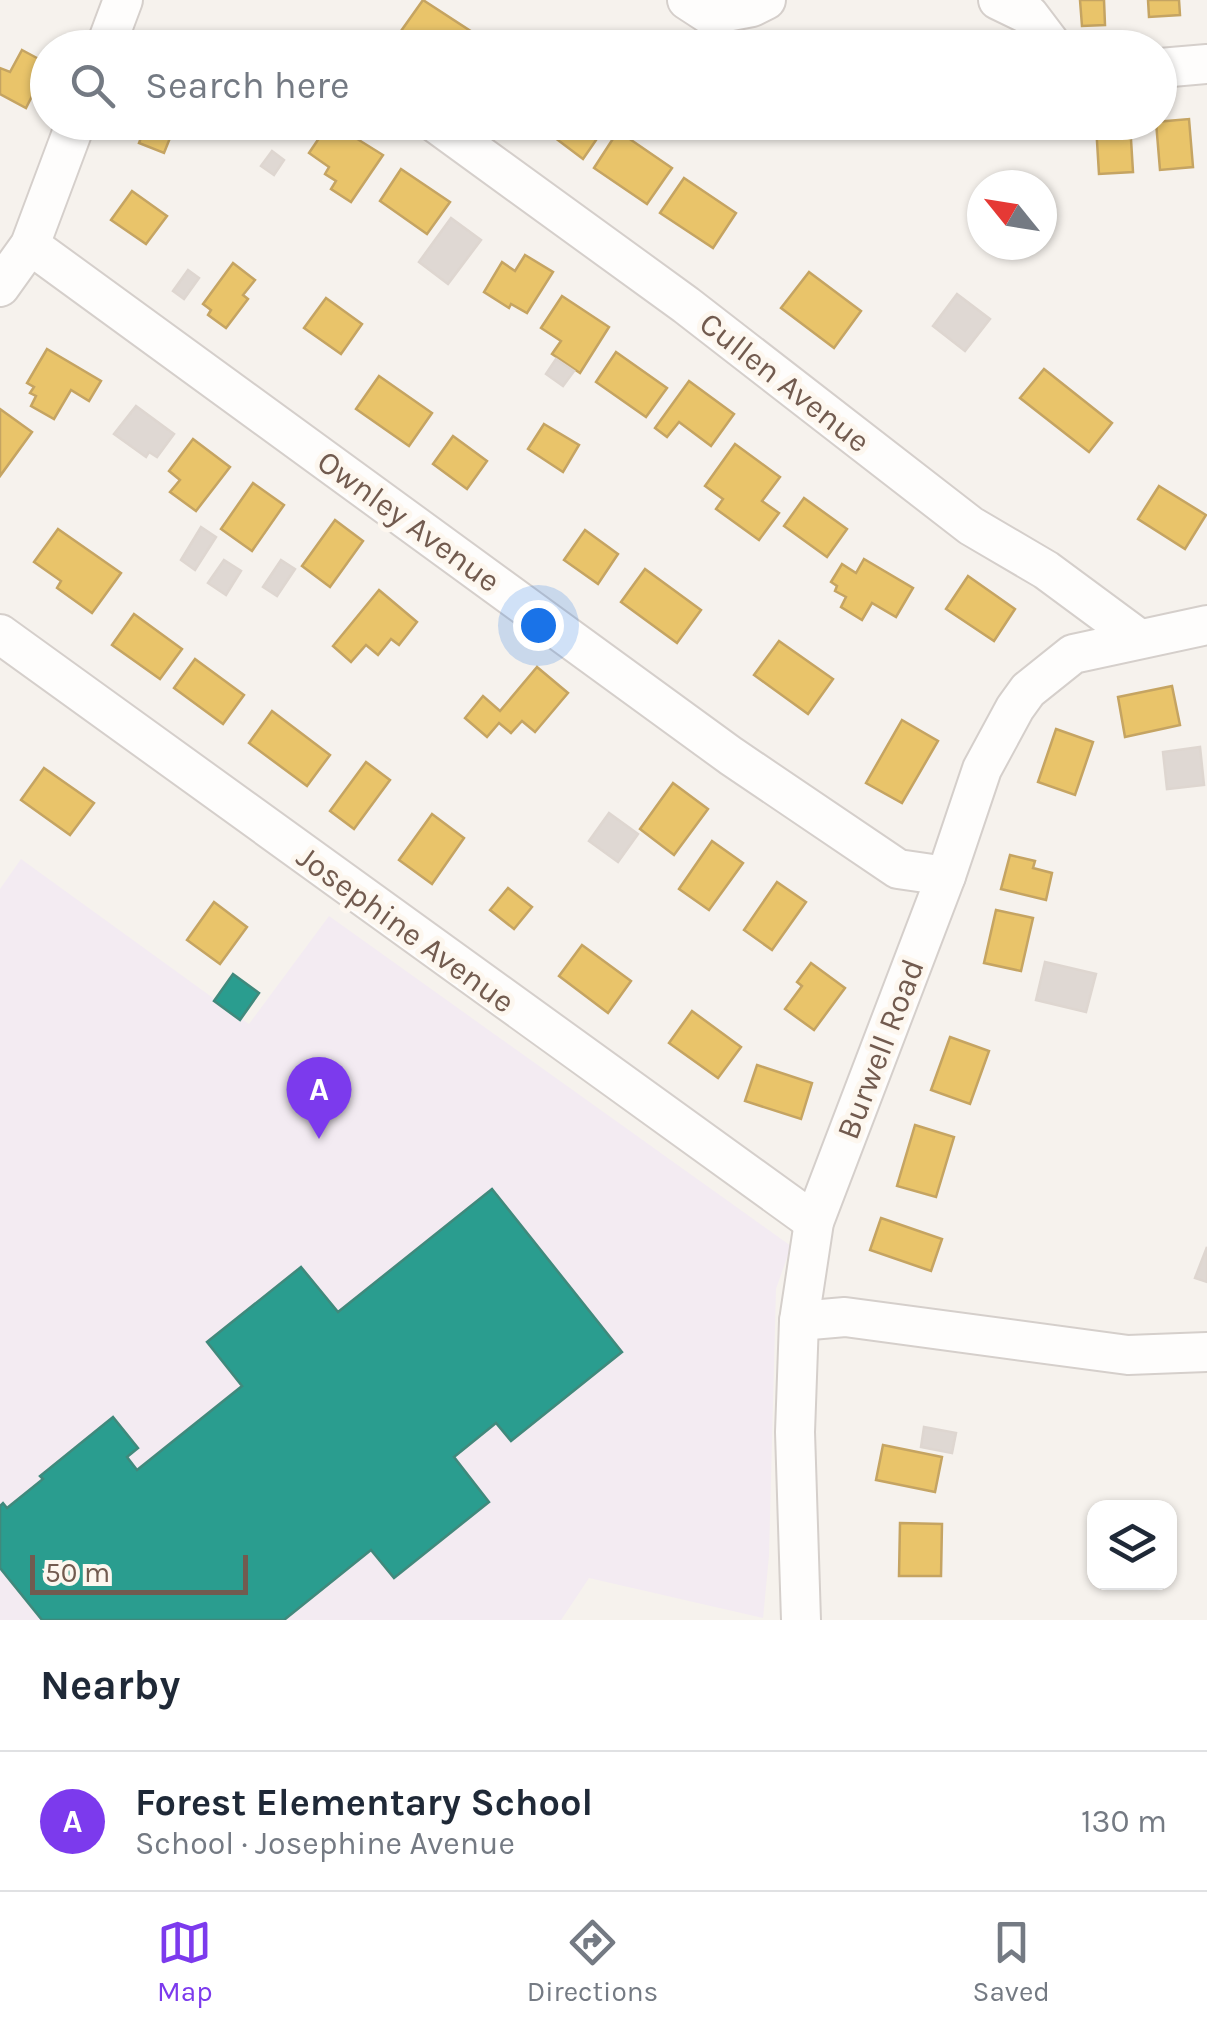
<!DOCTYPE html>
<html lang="en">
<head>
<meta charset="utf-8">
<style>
	:root { --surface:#fff; --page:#f6f6f7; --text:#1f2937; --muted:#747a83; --line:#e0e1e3; --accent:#7c3aed }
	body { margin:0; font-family:Karla,sans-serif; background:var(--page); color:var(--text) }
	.controls { position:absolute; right:30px; bottom:30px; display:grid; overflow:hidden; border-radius:20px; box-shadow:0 2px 8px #0004 }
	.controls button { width:90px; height:90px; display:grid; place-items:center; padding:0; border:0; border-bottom:2px solid var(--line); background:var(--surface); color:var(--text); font:50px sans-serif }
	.compass { position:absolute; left:967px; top:170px; width:90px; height:90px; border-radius:50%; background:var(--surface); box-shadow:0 2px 8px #0004; rotate:300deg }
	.scale { position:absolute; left:30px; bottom:25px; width:218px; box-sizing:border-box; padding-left:10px; border:5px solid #725b4f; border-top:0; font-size:28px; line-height:35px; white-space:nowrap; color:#725b4f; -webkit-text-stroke:8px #fdf7ef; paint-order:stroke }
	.you { position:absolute; left:538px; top:625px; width:35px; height:35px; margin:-25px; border:8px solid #fff; border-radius:50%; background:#1a73e8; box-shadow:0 0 0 15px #1a73e833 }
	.badge { display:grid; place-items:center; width:65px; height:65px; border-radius:50%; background:var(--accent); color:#fff; font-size:32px; font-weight:700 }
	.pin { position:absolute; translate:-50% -82px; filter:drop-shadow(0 2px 5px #0008) }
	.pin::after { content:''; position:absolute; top:52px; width:35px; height:30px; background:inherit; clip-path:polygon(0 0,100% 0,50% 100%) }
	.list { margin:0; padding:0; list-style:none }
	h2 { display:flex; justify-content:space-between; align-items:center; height:130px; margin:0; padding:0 40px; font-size:42px }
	h2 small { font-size:32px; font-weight:400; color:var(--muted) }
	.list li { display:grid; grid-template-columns:65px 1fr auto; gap:30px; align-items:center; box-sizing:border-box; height:140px; padding:0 40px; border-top:2px solid var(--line) }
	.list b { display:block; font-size:38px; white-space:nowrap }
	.list p { margin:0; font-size:32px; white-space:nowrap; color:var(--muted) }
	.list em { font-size:32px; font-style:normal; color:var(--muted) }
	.icon { flex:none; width:55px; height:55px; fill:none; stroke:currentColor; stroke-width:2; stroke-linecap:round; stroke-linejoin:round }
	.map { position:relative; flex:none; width:1207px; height:1620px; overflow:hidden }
	.search { position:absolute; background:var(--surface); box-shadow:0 2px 8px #0004; left:30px; right:30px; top:30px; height:110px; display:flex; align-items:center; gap:25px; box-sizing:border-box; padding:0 35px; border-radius:55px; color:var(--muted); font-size:38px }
	.sheet { height:270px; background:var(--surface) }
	nav { display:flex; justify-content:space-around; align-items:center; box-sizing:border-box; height:140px; border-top:2px solid var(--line); background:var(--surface); font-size:28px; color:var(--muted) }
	nav a { display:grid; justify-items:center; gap:5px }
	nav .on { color:var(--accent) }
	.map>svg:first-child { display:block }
	.education { fill:#f3ebf2 }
	.homes { fill:#e9c46a; stroke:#c5a462; stroke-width:2.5 }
	.schools { fill:#2a9d8f; stroke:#40897c; stroke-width:2.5 }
	.building { fill:#dfd8d3; stroke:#ded6d0; stroke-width:2.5 }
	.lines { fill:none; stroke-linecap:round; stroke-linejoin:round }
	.minor-casing { stroke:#d5cfcb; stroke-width:42 }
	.minor { stroke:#fefdfc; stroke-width:38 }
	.labels { text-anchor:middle; stroke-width:10; stroke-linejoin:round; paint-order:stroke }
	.street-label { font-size:32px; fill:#725b4f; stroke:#fdf7ef }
</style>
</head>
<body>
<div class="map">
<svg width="1207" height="1620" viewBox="0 0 1207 1620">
	<rect width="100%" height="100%" fill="#f6f2ed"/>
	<!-- education -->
	<polygon class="education" points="21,859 249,1024 329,916 791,1246 776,1289 769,1555 763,1618 589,1578 561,1620 0,1620 0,889"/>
	<!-- homes -->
	<g class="homes">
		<polygon points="423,0 472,32 462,48 424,48 401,31"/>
		<polygon points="1080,0 1104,0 1105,25 1082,26"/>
		<polygon points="1148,0 1179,0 1180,15 1149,17"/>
		<polygon points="22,50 48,64 26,108 0,94 0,68 10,72"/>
		<polygon points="1189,119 1193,167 1160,170 1156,122"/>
		<polygon points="147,122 162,122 160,128 172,133 164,153 139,143"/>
		<polygon points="330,122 383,155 351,202 331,189 336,181 325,174 329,167 309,153"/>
		<polygon points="534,122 598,122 605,127 583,159"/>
		<polygon points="1130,123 1133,172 1099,174 1096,125"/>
		<polygon points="618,131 672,168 647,204 594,168"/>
		<polygon points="401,169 450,202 427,234 380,201"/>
		<polygon points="684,178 736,213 713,248 660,213"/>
		<polygon points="132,191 167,216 146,244 111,220"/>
		<polygon points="525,255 553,272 527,313 511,304 509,308 484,292 502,262 515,271"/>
		<polygon points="233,263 255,280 243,295 248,299 226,328 208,315 211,310 203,304"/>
		<polygon points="809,272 861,311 834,348 781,308"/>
		<polygon points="562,296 609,327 580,373 552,354 561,341 541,328"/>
		<polygon points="326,298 362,324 341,354 304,328"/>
		<polygon points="47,349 101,381 89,401 71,390 54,419 31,406 36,396 30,393 34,387 27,383"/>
		<polygon points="616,352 667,388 646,417 596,382"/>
		<polygon points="1044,369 1112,423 1089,452 1020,398"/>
		<polygon points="379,376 432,413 409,446 356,409"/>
		<polygon points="689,381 734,414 711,446 679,422 667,437 655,428"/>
		<polygon points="0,409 32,432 0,476"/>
		<polygon points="544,424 579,445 563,472 528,449"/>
		<polygon points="453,436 487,461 467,489 433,464"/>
		<polygon points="193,439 230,467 196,511 170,492 180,480 169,471"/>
		<polygon points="735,444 780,477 762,501 779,513 759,540 716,509 723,499 705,486"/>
		<polygon points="253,483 284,505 252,551 221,529"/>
		<polygon points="1159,486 1206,515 1185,549 1138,519"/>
		<polygon points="804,498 847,529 827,557 784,526"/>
		<polygon points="335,520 363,541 330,587 302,566"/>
		<polygon points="58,529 121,573 92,613 57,588 61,581 34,562"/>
		<polygon points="585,530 618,554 598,584 564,560"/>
		<polygon points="864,559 913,588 896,617 872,603 862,620 841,607 846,597 835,591 837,586 831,582 842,564 856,573"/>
		<polygon points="645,569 701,610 677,643 621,602"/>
		<polygon points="968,576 1015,609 994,641 946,609"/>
		<polygon points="379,590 417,622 399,645 391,639 378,655 366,645 351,662 333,646"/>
		<polygon points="134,614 182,649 160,679 112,645"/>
		<polygon points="779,641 833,679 808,714 754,675"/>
		<polygon points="195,659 244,695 223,724 174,688"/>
		<polygon points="537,667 568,693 535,732 522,721 511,733 499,723 487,737 465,718 483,696 500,711"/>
		<polygon points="1172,686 1180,725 1125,737 1118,697"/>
		<polygon points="272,711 330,755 307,786 249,743"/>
		<polygon points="902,720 938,741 902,803 866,783"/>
		<polygon points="1056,729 1093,742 1075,795 1038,782"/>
		<polygon points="366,762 390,780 354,829 330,811"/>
		<polygon points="44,768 94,803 70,835 21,800"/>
		<polygon points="673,783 708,809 674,855 640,829"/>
		<polygon points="432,814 464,838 432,884 399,860"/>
		<polygon points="712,841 743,863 709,910 679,889"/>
		<polygon points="1010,855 1035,861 1033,868 1052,873 1046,900 1001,889"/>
		<polygon points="777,882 806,902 772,950 744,930"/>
		<polygon points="508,888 532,907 514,929 490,910"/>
		<polygon points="214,902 247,927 220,964 187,940"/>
		<polygon points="996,910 1033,918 1021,971 984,963"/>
		<polygon points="582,945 631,981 608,1013 559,976"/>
		<polygon points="811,963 845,988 814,1030 785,1009 802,986 797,982"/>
		<polygon points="692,1011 741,1047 718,1078 669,1043"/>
		<polygon points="950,1037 989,1051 970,1104 931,1090"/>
		<polygon points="757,1065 812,1083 801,1119 745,1101"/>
		<polygon points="915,1125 954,1137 936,1197 897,1186"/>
		<polygon points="881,1218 942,1239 931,1271 870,1250"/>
		<polygon points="883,1445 942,1457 935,1492 876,1480"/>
		<polygon points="900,1523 942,1524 941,1576 899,1576"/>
	</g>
	<!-- schools -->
	<g class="schools">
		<polygon points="233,974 259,993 240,1020 214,1001"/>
		<polygon points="492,1189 622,1352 511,1441 496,1423 454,1457 489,1502 394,1578 371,1550 284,1620 42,1620 0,1568 0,1506 3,1503 7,1508 43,1479 40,1476 113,1417 138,1448 127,1457 137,1470 242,1386 207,1342 301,1267 338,1312"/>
	</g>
	<!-- building -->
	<g class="building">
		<polygon points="272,151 284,160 274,175 261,166"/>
		<polygon points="451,218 481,240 448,284 419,262"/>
		<polygon points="188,270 199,278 184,299 173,291"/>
		<polygon points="957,294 990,319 965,351 933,326"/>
		<polygon points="556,359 574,371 563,386 546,374"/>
		<polygon points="136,406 174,434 157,457 149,452 146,457 114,434"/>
		<polygon points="201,527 216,537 195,570 181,560"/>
		<polygon points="224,560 241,571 226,595 208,583"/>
		<polygon points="281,560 295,569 277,596 263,587"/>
		<polygon points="1200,747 1204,785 1167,789 1163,752"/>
		<polygon points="609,813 638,834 618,862 589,841"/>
		<polygon points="1045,962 1096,974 1086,1012 1036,1000"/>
		<polygon points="1207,1247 1207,1282 1195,1278"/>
		<polygon points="924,1427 956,1433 952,1453 921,1447"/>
	</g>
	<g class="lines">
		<!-- minor casing -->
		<g class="minor-casing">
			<g id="minor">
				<polyline points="687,0 710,15 752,7 766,0"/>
				<polyline points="998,0 1029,15 1054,48"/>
				<polyline points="105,48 123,0"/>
				<polyline points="1160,68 1207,64"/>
				<polyline points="434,122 686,305 971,526 1046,570 1138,638"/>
				<polyline points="30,245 731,756 898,869 946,876"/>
				<polyline points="0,287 30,245 76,122"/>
				<polyline points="0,634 814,1222"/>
				<polyline points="799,1321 845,1317 1128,1355 1207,1352"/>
				<polyline points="801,1620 795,1432 799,1321 814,1222 946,876 982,769 1015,708 1028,690 1073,654 1207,625"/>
			</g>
		</g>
		<!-- minor -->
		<use href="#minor" class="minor"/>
	</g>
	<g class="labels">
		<!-- street labels -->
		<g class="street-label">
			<text transform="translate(785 382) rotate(38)" y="11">Cullen Avenue</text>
			<text transform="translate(409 521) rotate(36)" y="11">Ownley Avenue</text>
			<text transform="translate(406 929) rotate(36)" y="11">Josephine Avenue</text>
			<text transform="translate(880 1049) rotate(-69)" y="11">Burwell Road</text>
		</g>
	</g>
</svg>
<div class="controls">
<button><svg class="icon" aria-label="layers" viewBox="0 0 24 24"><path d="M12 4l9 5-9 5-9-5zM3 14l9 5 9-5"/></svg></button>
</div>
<svg class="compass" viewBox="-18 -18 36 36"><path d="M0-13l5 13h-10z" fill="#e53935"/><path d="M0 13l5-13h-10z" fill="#747a83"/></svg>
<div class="scale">50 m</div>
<div class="you"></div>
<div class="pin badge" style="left:319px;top:1139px">A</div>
<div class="search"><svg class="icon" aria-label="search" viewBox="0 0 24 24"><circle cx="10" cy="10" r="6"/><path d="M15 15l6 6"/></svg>Search here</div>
</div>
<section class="sheet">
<h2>Nearby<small></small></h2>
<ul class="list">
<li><span class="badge">A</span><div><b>Forest Elementary School</b><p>School · Josephine Avenue</p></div><em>130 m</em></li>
</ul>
</section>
<nav>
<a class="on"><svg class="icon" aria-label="map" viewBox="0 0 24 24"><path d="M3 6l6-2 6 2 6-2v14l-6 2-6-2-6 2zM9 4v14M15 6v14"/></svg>Map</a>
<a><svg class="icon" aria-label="directions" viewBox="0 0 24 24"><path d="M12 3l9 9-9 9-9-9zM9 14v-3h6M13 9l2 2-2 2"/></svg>Directions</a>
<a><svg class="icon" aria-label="saved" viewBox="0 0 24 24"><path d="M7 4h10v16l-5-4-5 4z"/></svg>Saved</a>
</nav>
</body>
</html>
